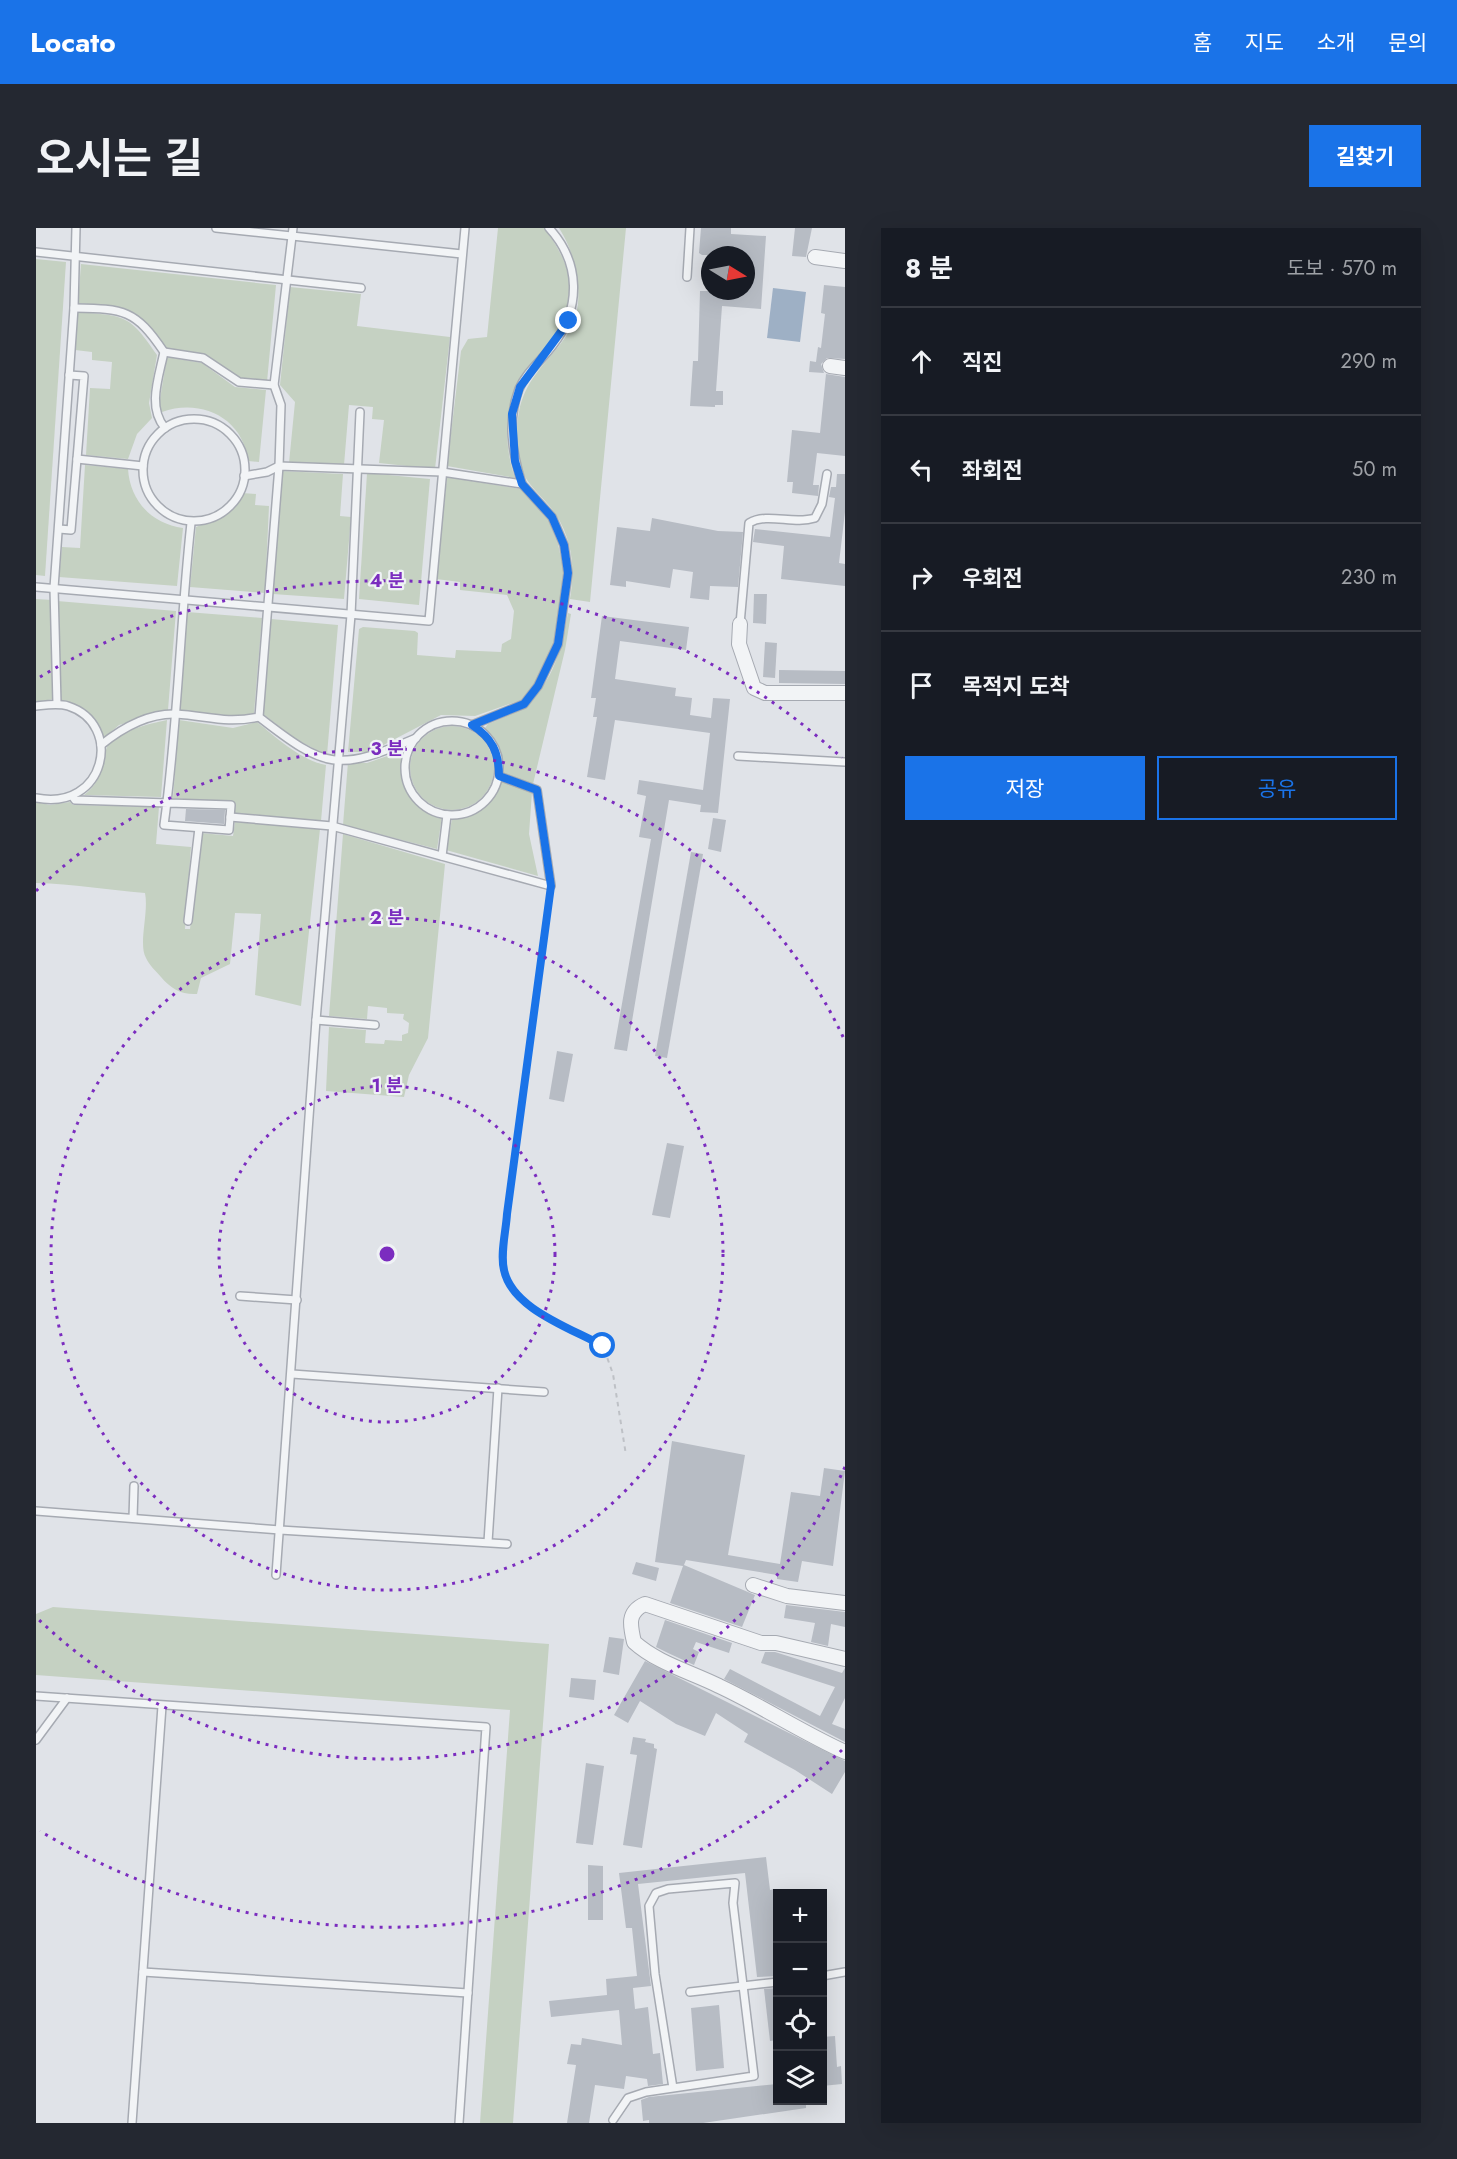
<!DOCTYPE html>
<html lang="ko">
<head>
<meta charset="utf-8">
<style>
	:root { --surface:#171b24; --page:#242831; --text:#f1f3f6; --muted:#9ea1a6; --line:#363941; --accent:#1a73e8 }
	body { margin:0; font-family:Jost,"Noto Sans KR",sans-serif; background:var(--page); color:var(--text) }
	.controls { position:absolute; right:18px; bottom:18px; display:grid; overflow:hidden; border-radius:0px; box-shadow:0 6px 24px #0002 }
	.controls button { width:54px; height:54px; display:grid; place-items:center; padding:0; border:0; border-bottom:2px solid var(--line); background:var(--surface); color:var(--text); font:30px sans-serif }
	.compass { position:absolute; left:665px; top:18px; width:54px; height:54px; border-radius:50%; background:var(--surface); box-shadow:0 6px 24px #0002; rotate:100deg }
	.stop { position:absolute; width:18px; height:18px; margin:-14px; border:4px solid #1a73e8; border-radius:50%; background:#fff }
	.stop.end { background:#1a73e8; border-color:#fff; box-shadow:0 2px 6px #0008 }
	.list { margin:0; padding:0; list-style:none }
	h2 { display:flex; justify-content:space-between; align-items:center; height:78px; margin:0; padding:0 24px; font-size:26px }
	h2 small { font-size:20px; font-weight:400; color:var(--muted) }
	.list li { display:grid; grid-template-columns:39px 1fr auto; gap:18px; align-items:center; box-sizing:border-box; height:108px; padding:0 24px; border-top:2px solid var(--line) }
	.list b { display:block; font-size:22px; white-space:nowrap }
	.list em { font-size:20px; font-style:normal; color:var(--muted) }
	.actions { display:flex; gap:12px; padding:18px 24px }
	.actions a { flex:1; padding:14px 0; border:2px solid var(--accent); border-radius:0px; text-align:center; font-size:21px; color:var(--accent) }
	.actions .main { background:var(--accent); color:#fff }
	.icon { flex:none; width:33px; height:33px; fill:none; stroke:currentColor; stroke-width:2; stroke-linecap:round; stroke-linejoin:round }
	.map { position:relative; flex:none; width:809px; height:1895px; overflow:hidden; border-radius:0px }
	header { display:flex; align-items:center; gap:36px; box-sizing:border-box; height:84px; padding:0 30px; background:var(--accent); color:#fff }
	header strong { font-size:28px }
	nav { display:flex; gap:33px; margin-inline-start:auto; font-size:21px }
	.intro { display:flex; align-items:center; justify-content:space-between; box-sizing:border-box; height:144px; padding:0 36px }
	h1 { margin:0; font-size:42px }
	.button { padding:15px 27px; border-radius:0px; background:var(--accent); color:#fff; font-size:21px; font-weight:700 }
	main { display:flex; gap:36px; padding:0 36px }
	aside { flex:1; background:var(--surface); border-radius:0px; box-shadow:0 6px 24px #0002 }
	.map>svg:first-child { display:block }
	.green { fill:#c5d1c2 }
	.water { fill:#9eb0c5 }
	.building { fill:#b7bcc4 }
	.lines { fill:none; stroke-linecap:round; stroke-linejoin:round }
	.service-casing { stroke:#a6aab2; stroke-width:10 }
	.minor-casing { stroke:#a6aab2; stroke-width:16 }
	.path { stroke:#bec1c6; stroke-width:2; stroke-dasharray:4.5 4.5; stroke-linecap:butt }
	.service { stroke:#f2f4f6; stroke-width:7 }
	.minor { stroke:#f2f4f6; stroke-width:14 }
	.route { stroke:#1a73e8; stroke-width:8 }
	.ring { fill:none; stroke:#7b2cbf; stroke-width:3; stroke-dasharray:3 6 }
	.centre { fill:#7b2cbf; stroke:#eff2f5; stroke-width:3 }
	.ring-label { font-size:18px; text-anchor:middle; font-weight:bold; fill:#7b2cbf; stroke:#eff2f5; stroke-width:4.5; stroke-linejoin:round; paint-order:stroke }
</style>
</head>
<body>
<header>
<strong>Locato</strong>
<nav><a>홈</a><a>지도</a><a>소개</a><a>문의</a></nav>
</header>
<div class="intro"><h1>오시는 길</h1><a class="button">길찾기</a></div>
<main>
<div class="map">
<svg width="809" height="1895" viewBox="0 0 809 1895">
	<rect width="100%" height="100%" fill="#e0e3e8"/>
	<!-- green -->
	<g class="green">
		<path d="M462,0H508C537,37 547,78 514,116C502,130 487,143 480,160C468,189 469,221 479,250L411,238L425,123L432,111L451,109Z"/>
		<path d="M523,0H590L554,374L534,371C539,342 537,313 520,287C512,274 499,264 491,252C480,234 479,204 483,184C494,126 555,118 540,46C537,28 533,16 523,0Z"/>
		<polygon points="0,31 30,34 9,348 0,347"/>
		<path d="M45,36L240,57L231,154L204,151L171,128L127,119C104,80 84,79 42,75Z"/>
		<polygon points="254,59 325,66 321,98 414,109 399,241 343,235 348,192 336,191 337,179 313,177 308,237 253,235 259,174 244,157"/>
		<path d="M41,84C90,88 93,86 121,127L113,175L116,190L101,206L92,231L50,227L54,160L74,161L76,134L56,132V124L39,122Z"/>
		<path d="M131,129L166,135L199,159L230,162L223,234L212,233C207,189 164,170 126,184L123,177Z"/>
		<path d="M49,237L92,241C94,273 116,296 147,300L141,358L23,349L26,319L44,320Z"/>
		<polygon points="246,243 307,246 304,288 315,289 308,371 237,366"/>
		<polygon points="331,245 394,251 383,377 323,371"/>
		<polygon points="411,249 485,261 511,289 522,316 528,344 519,415 500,456 488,471 439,488 405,487 334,524 312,524 323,401 327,399 379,403 382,405 381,427 419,430 420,422 465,424 466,416 475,411 478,383 471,367 424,362 424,354 400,351"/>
		<polygon points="206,265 220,266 219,277 233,278 229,365 154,359 160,299 188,288"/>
		<polygon points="0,371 16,372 18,471 0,474"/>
		<path d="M21,373L140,383L132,482L83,497L68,510C61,489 45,475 23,472Z"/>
		<polygon points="151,384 226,390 218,485 195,490 144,483"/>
		<path d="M532,385L535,386L529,422L497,556L466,545L462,517L449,500L452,496C510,475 521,442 532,385Z"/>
		<polygon points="235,391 302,397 291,527 261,512 227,486"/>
		<path d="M131,492L125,569L48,567C64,555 66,541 70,522C73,505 116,495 131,492Z"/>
		<path d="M143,492L197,500L221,494C241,510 264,532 290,537L285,593L198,585V575L137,570Z"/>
		<circle cx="416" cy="540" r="42"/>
		<path d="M369,522C369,528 366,535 366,541C367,564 383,585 406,589L401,621L307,597L312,534L331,535Z"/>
		<path d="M464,553L496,564L493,606L502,648L410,622L416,591C440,588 457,577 464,553Z"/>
		<path d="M0,574L14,577L34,574L37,577L123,579L120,616L155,619L149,701H154L165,605L197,608L199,594L284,601L265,778L219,767L225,686L199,685L194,736L165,750L161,766C146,767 135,761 125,749C120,743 113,737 110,730C102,716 113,685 109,665C72,662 37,656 0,655Z"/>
		<polygon points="307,606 409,636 392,810 373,847 368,869 290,863 293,799 330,802 329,815 348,816 349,812 366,813 366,807 372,805 373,795 367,791 368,786 351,785 351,780 332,778 331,791 293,788"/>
		<polygon points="17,1379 513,1416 477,1895 444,1895 474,1482 0,1447 0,1386"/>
	</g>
	<!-- water -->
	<polygon class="water" points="737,60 770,64 764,114 731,110"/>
	<!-- building -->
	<g class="building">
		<polygon points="665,0 695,0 695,6 730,8 725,81 686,78 680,163 687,163 687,177 679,177 679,179 654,178 657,133 662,133 664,63 710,63 710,27 666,27 663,25"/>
		<polygon points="759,0 776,0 770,29 756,28"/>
		<polygon points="788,57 809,59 809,131 791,130 785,136 788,145 773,144 774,133 780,134 782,119 785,120 789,86 785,85"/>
		<polygon points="790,146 809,149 809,228 781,225 777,257 783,257 782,268 756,265 757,254 751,254 756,202 784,205"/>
		<polygon points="801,246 809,246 809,284 803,335 809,336 809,358 745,351 748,318 717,314 719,301 794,309 799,270 793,269 795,259 800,259"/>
		<polygon points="616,290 682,303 707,304 702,359 674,358 673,372 654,370 657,344 637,341 634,360 590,353 590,359 574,357 581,299 614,303"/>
		<polygon points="718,366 731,366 730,396 717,395"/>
		<polygon points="566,388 653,399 650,422 584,413 579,451 640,460 639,468 656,470 654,487 675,490 677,470 694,471 682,585 664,584 665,577 633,572 591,823 578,821 615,611 603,609 610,568 601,566 603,552 667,562 674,505 579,492 569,552 551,549 561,489 557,489 560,470 555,470"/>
		<polygon points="729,414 741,415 739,450 727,449"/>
		<polygon points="743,442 809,443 809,456 743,455"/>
		<polygon points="150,581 189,582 188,596 149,593"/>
		<polygon points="677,590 690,592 685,624 672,621"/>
		<polygon points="655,624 667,626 631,830 619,828"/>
		<polygon points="521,823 537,826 528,874 513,871"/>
		<polygon points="631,915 648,918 634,990 616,987"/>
		<polygon points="636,1213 709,1227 692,1327 744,1336 755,1264 784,1268 788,1240 809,1243 797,1338 766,1333 762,1354 741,1351 741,1347 650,1332 648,1337 719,1367 706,1399 634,1375 647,1338 619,1334"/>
		<polygon points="600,1334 623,1340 620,1353 596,1346"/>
		<polygon points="750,1377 809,1384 809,1399 795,1396 792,1418 775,1414 779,1395 748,1390"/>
		<polygon points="629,1392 696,1415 693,1425 660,1414 657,1421 663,1424 658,1437 632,1425 620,1419"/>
		<polygon points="573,1409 588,1411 583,1447 567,1444"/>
		<polygon points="729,1424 739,1424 806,1445 809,1440 809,1470 796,1496 809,1501 809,1514 688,1451 694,1441 784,1488 799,1459 725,1435"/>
		<polygon points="609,1433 809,1533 809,1544 796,1566 759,1542 708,1514 712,1506 680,1485 669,1508 640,1496 604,1473 592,1495 578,1487"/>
		<polygon points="535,1450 560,1452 558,1472 533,1469"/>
		<polygon points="597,1509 610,1511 609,1514 618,1516 618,1520 621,1521 606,1620 587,1617 601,1527 594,1526"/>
		<polygon points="550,1535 568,1538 557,1617 540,1615"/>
		<polygon points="730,1629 734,1662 738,1661 741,1689 741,1748 721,1749 709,1645 602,1656 615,1758 597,1760 599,1781 612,1779 617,1826 624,1825 627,1856 612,1858 611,1851 590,1848 588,1861 559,1857 553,1895 531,1895 540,1837 531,1836 535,1816 545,1817 546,1810 586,1817 583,1782 515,1789 513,1773 571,1767 570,1751 601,1748 596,1700 590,1700 583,1645"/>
		<polygon points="552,1637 567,1638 567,1692 552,1692"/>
		<polygon points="741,1760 741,1812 734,1813 728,1761"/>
		<polygon points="683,1777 688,1840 660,1843 655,1780"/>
		<polygon points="799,1808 801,1839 805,1838 806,1856 786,1858 786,1809"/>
		<polygon points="741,1856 741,1872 770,1872 770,1880 667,1895 613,1895 613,1892 607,1893 605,1872 613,1869"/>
	</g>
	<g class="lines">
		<!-- service casing -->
		<g class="service-casing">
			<g id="service">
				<polyline points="180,0 426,26"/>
				<path d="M257,0L238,157L245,177L243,238L223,489C290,541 301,544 380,510"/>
				<polyline points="0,24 325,60"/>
				<polyline points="651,49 654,0"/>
				<path d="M38,80C88,81 99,81 128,124C123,149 111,179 129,200"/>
				<polyline points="128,124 167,130 203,154 238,157"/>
				<circle cx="158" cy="242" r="51"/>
				<polyline points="41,231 107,238"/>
				<polyline points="208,248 231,244 243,238 406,244 486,256 516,289 528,317 532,345 522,416 502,458 488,476 436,497"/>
				<path d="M486,256C476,224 471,193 483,161C490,144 506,132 517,117C545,80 545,35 513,0"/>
				<polyline points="23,301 35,302 48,148 33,147"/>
				<polyline points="0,359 393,393 429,0"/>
				<path d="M704,396L713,295C732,284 757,297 779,290L786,276L791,246"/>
				<polyline points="21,476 18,360 38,80 40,0"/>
				<path d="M0,478C10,477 22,475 32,478C88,496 70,584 0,570"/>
				<circle cx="416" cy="540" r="47"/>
				<path d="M65,517C86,500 112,485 140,486C172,488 189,496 223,489"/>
				<polyline points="702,528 809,534"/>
				<path d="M37,569L39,572L195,577L193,602L128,597C142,497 144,395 155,295"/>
				<polyline points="194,589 296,598 515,658 501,562 463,548"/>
				<polyline points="406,628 411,587"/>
				<polyline points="152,693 163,600"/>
				<polyline points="280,792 339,797"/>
				<polyline points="204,1068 261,1072"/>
				<polyline points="256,1146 508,1164"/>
				<polyline points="0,1283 244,1302 471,1316"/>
				<polyline points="97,1290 98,1258"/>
				<polyline points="452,1314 462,1160"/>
				<polyline points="240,1347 280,792 315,387 324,184"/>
				<polyline points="0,1468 450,1499 423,1895"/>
				<polyline points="0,1512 31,1470"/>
				<polyline points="107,1744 432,1765"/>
				<polyline points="786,1748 809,1744"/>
				<polyline points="654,1764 742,1754"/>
				<polyline points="577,1892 592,1870 610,1864 718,1848 697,1675 699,1655 632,1661 620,1665 613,1678 619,1746 637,1860"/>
				<polyline points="96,1895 126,1478"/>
			</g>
		</g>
		<!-- minor casing -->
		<g class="minor-casing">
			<g id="minor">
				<polyline points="779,29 809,33"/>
				<polyline points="794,138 809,140"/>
				<polyline points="704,396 703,416 718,460 729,465 809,465"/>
				<polyline points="717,1357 751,1368 809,1375"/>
				<path d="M809,1431L740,1415H725L609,1376C591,1384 594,1397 598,1414C621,1435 655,1444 683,1458C726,1478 765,1504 809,1524"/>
			</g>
		</g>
		<!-- path -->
		<polyline class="path" points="514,666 471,986 467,1040 474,1061 485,1073 567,1118 577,1146 590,1227"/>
		<!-- service -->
		<use href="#service" class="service"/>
		<!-- minor -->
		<use href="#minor" class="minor"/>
	</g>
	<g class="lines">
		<!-- route -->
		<path class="route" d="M533,93L484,159L476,186L479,233L486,256L516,289L528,317L532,345L522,416L502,458L488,476L436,497C456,510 463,524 463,548L501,562L515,658L471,986C470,1003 464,1026 468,1042C476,1081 535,1100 567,1118"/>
	</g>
	<!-- distance rings -->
	<g class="ring">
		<circle cx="351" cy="1026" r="168"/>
		<circle cx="351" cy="1026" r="336"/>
		<path d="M809 1239A505 505 0 0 1 0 1389M0 663A505 505 0 0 1 809 813"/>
		<path d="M806 1522A673 673 0 0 1 4 1603M4 449A673 673 0 0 1 806 530"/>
	</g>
	<circle cx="351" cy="1026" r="9" class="centre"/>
	<g class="ring-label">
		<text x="351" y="359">4 분</text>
		<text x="351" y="527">3 분</text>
		<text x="351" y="696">2 분</text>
		<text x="351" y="864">1 분</text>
	</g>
</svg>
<div class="controls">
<button>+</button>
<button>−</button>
<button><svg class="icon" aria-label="locate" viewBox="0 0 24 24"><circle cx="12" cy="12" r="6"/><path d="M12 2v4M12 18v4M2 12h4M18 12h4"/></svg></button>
<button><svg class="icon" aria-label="layers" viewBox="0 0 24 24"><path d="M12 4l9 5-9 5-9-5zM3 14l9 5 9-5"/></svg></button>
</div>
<svg class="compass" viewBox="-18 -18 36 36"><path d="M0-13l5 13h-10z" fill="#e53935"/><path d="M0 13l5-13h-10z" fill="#9ea1a6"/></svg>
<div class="stop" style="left:567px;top:1118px"></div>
<div class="stop end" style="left:533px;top:93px"></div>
</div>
<aside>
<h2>8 분<small>도보 · 570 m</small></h2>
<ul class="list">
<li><svg class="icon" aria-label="ahead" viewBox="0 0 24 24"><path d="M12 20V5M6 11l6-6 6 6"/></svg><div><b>직진</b></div><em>290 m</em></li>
<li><svg class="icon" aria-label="left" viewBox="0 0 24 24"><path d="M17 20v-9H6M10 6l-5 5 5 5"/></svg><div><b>좌회전</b></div><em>50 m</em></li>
<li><svg class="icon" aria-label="right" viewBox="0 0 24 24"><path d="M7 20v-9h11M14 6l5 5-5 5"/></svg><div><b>우회전</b></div><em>230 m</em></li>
<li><svg class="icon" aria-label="arrive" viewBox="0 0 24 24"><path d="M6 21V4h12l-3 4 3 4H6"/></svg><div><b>목적지 도착</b></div></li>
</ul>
<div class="actions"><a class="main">저장</a><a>공유</a></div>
</aside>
</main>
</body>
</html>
